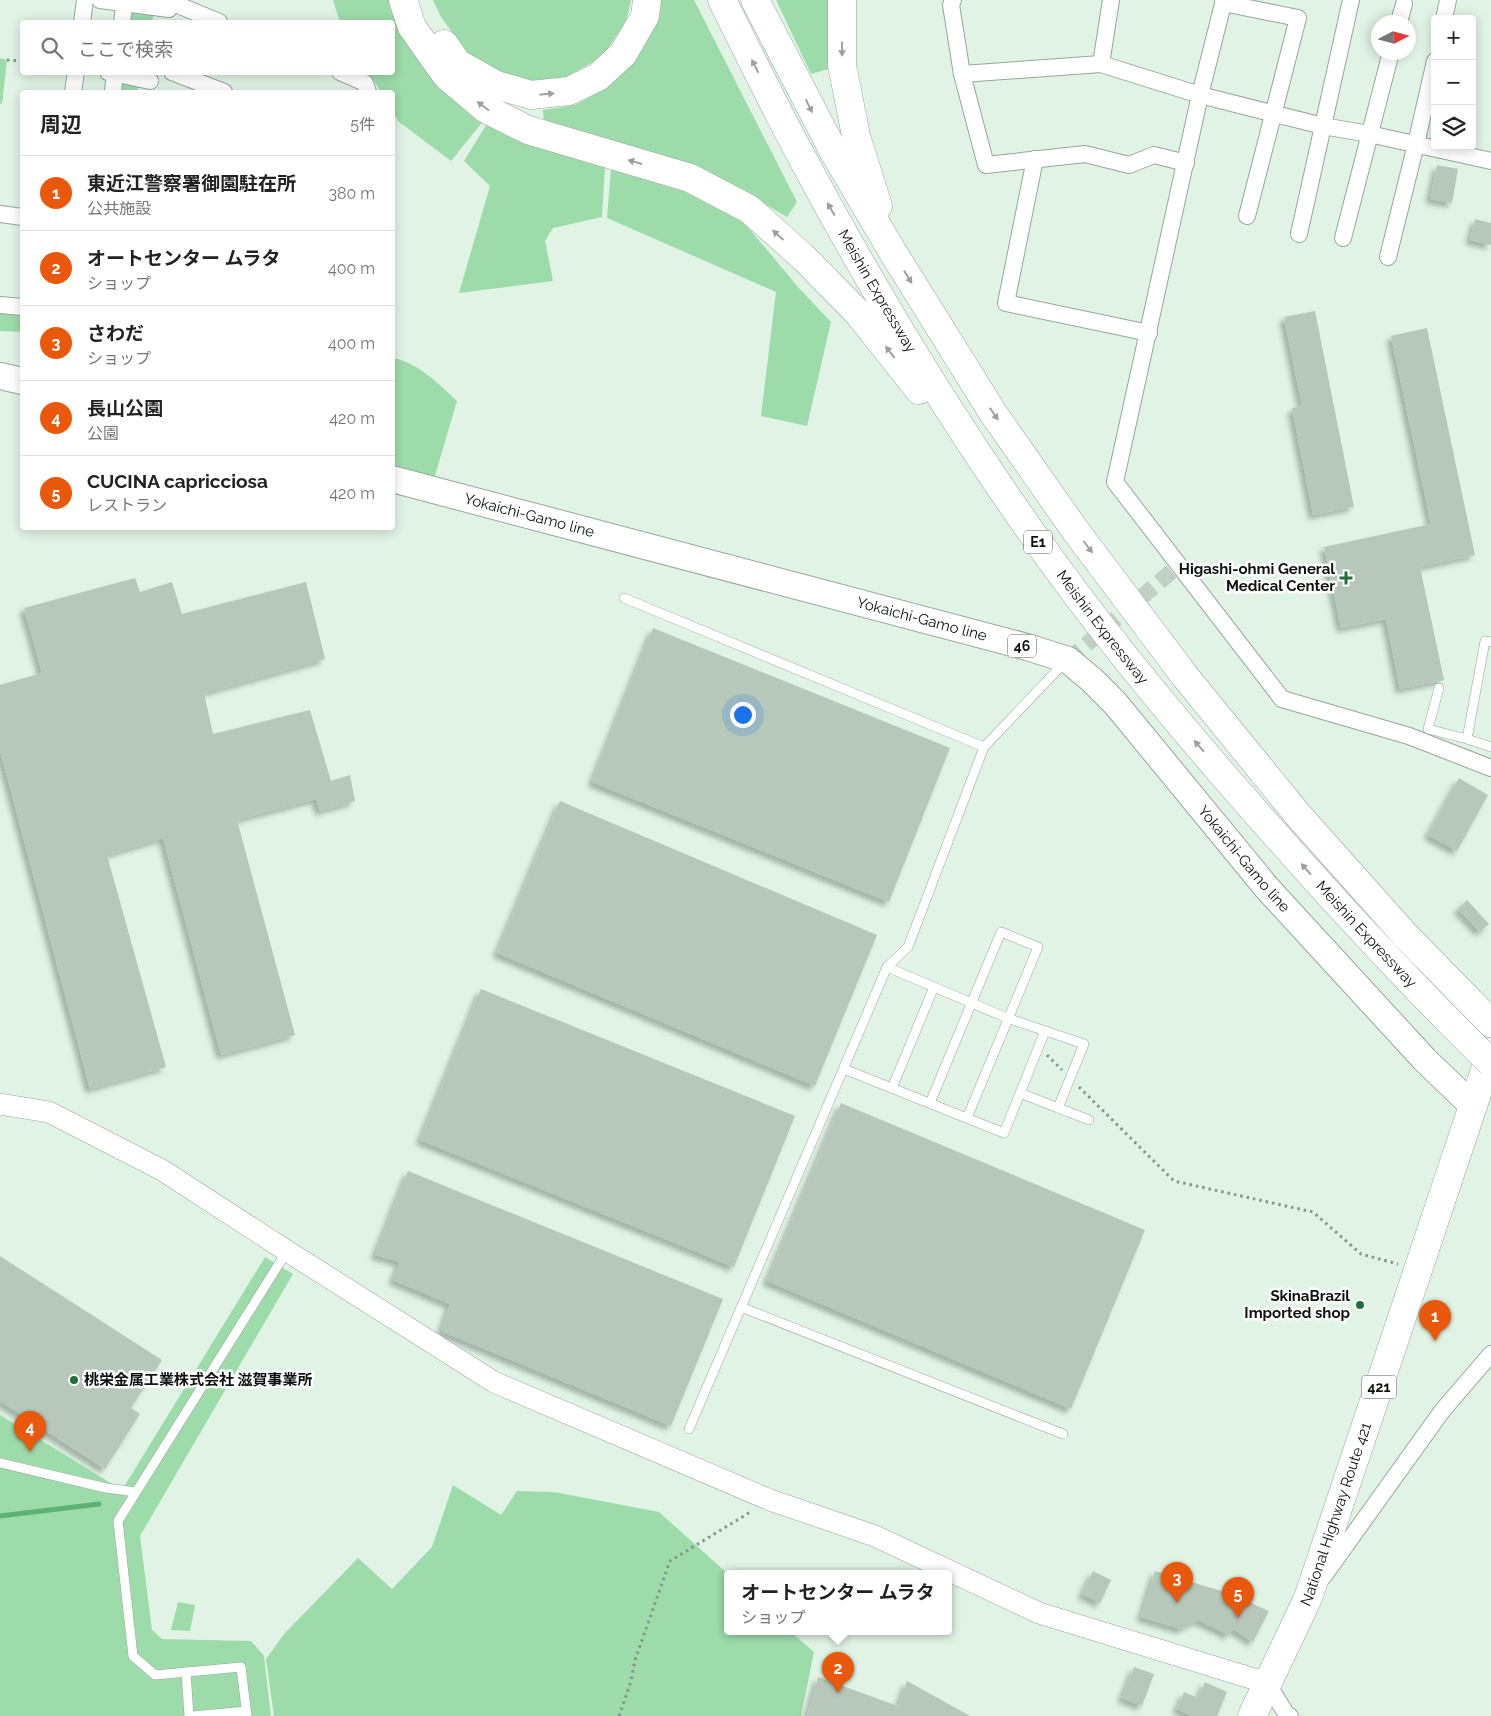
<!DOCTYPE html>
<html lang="ja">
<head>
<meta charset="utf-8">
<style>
	:root { --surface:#fff; --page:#f6f6f6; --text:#222; --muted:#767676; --line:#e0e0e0; --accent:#ea580c }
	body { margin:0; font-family:Raleway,"Noto Sans JP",sans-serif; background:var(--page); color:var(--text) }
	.controls { position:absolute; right:15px; top:15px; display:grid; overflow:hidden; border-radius:5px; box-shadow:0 2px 12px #0003 }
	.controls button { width:45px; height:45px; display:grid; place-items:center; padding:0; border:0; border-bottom:1px solid var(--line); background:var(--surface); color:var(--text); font:25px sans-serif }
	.compass { position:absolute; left:1371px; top:15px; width:45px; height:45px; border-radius:50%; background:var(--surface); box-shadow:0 2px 12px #0003; rotate:84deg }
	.you { position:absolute; left:742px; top:714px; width:18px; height:18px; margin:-12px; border:4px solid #fff; border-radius:50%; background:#1a73e8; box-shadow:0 0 0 8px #1a73e833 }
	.badge { display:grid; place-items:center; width:32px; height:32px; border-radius:50%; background:var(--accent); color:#fff; font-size:16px; font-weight:700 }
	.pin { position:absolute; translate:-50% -41px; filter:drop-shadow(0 1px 2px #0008) }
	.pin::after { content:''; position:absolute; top:26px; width:18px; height:15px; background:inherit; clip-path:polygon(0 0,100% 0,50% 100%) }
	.popup { position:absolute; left:724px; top:1570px; width:228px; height:65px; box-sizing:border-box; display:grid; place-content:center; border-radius:5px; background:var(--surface); filter:drop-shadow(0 1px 4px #0005); font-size:16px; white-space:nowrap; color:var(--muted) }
	.popup b { font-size:19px; color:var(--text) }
	.popup::after { content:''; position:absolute; left:50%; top:100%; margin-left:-10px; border:10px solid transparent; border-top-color:var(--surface) }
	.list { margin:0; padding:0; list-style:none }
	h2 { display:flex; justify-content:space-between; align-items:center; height:65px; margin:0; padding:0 20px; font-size:21px }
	h2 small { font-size:16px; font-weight:400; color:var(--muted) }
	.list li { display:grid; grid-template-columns:32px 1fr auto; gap:15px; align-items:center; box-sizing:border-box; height:75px; padding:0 20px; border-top:1px solid var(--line) }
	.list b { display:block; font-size:19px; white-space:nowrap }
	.list p { margin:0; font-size:16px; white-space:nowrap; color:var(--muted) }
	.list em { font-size:16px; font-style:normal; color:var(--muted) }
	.icon { flex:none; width:28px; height:28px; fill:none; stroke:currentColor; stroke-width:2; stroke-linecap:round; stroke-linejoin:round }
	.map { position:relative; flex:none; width:1491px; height:1716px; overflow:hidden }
	.search { position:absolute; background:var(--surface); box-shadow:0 2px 12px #0003; left:20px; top:20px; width:375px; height:55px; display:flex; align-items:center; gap:12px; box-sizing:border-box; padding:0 18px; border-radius:5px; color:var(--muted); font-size:19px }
	.panel { position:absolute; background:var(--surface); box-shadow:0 2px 12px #0003; left:20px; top:90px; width:375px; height:440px; border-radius:5px }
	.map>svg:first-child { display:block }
	.green { fill:#9edbab }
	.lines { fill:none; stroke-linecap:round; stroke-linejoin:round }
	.stream { stroke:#5ab273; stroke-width:5 }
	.building { fill:#b7c8ba; filter:url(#shadow) }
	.minor-tunnel { stroke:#c0d1c4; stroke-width:16; stroke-dasharray:16 8; stroke-linecap:butt }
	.service-casing { stroke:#96a79a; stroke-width:10 }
	.minor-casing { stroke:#96a79a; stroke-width:18 }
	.tertiary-casing { stroke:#96a79a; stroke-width:22 }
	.primary-casing { stroke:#96a79a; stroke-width:28 }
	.trunk-casing { stroke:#96a79a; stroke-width:29 }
	.motorway-casing { stroke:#96a79a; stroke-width:29 }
	.path { stroke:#869489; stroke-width:3; stroke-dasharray:2.5 4; stroke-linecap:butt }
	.service { stroke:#fff; stroke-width:9 }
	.minor { stroke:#fff; stroke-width:16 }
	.tertiary { stroke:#fff; stroke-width:21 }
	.primary { stroke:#fff; stroke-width:26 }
	.trunk { stroke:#fff; stroke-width:28 }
	.motorway { stroke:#fff; stroke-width:28 }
	.motorway-bridge-casing { stroke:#96a79a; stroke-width:29; stroke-linecap:butt }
	.motorway-bridge { stroke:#fff; stroke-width:28 }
	.oneway { fill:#9ea09e }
	.poi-dot { fill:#226d3b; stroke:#fff; stroke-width:2 }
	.labels { text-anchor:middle; stroke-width:5; stroke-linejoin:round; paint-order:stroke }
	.shield { fill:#fff; stroke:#555956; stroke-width:1 }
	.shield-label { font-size:14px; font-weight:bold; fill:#0c120d }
	.street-label { font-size:15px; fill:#0c120d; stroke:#fff }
	.poi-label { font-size:15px; font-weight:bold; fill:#0c120d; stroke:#fff; text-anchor:end }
</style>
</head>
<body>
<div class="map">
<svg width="1491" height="1716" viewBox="0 0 1491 1716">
	<defs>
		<filter id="shadow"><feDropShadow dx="-4.5" dy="4.5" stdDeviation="2.5" flood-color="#0004"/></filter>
	</defs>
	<rect width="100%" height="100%" fill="#e0f3e4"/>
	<!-- green -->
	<g class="green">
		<polygon points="132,0 157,0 152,22 128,22"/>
		<polygon points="333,0 391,0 484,120 451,161 398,121 393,112 392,92 381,92 369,73 392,72 392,22 340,22"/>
		<polygon points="433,0 631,0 626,22 602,57 560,80 523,81 476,64 441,17"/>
		<polygon points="656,0 694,0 797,202 787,217 727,182 659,157 544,124 543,110 575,105 607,88 633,60"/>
		<polygon points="776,0 830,0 832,68 811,74"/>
		<polygon points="0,58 7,60 2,104 0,103"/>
		<polygon points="121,73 142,73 137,92 118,92"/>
		<polygon points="488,122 605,166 602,217 553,228 545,241 553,281 459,293 490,186 464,161"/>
		<polygon points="611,169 687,192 741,219 798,287 831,322 807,426 761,416 776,292 607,218"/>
		<polygon points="22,305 22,332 0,331 0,306"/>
		<path d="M393,358C418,363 438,383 457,401L433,482L393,472Z"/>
		<polygon points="265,1257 293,1274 140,1536 152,1630 162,1639 251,1641 264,1656 271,1716 0,1716 0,1415 122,1490"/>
		<polygon points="453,1485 501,1515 517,1491 554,1492 659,1512 728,1574 728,1632 791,1632 814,1652 801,1716 274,1716 266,1659 284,1634 358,1558 392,1589 432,1547"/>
		<polygon points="178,1602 195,1605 190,1631 171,1630"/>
	</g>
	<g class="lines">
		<!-- stream -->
		<polyline class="stream" points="0,1516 99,1504"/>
	</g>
	<!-- building -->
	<g class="building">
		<polygon points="1437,165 1458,169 1452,203 1430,199"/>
		<polygon points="1475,219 1491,223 1491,245 1470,240"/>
		<polygon points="1315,311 1354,507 1313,515 1292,408 1302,406 1284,317"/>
		<polygon points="1427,328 1475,555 1420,567 1444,680 1400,689 1386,619 1341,628 1324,547 1431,524 1391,336"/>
		<polygon points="135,578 140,592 172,582 182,614 306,582 325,659 204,693 213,734 310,710 331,781 350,775 355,801 320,811 316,799 237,820 295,1035 221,1055 163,838 107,855 166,1067 90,1089 0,750 0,685 42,673 24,608"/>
		<polygon points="653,628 950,748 889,902 592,782"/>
		<polygon points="1459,778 1488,795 1457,851 1428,835"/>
		<polygon points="560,801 877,935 815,1086 497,953"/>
		<polygon points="1467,900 1489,924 1480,932 1458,909"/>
		<polygon points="481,989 795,1116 734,1267 420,1140"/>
		<polygon points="841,1103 1145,1230 1071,1409 767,1281"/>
		<polygon points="408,1171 723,1299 671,1426 441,1331 450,1304 393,1280 400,1262 375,1255"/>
		<polygon points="0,1256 162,1360 131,1408 140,1414 105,1469 0,1401"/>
		<polygon points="1093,1571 1111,1580 1100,1603 1082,1594"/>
		<polygon points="1155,1571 1228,1593 1269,1611 1253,1642 1233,1629 1229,1635 1198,1620 1181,1629 1141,1617"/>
		<polygon points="1134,1667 1154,1674 1142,1706 1122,1698"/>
		<polygon points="818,1677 898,1706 907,1681 970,1716 807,1716"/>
		<polygon points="1205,1682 1227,1692 1217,1716 1192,1716 1177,1709 1184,1692 1198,1698"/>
	</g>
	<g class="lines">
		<!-- minor-tunnel -->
		<polyline class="minor-tunnel" points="1068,660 1179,565"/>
		<!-- service casing -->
		<g class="service-casing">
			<g id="service">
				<polyline points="624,598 984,747 1064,663"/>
				<polyline points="1491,642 1485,641 1467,739 1491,747"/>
				<polyline points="1439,688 1428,729 1467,739"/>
				<polyline points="887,967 1007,1018 1084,1044 1058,1108"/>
				<polyline points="844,1069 1004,1133 1045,1031"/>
				<polyline points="892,1088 934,987"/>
				<polyline points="1020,1093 1089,1120"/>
				<polyline points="930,1103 1001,932 1038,947 967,1118"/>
				<polyline points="741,1307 1063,1434"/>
				<polyline points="689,1429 887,967 908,947 984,747"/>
				<polyline points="0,1463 106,1488 136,1492"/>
				<polyline points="186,1672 189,1716"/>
				<polyline points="193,1716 246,1711"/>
				<polyline points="247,1716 241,1667 155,1675 133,1656 118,1521 287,1251"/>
			</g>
		</g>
		<!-- minor casing -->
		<g class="minor-casing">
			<g id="minor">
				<polyline points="100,0 169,9"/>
				<polyline points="953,0 951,5 962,74 986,165 1085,154 1129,165 1154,155 1186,163"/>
				<polyline points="1224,0 1200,95 1115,482 1282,699 1409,736 1491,768"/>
				<polyline points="171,2 219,22"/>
				<polyline points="1223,3 1298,18 1247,216"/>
				<polyline points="1444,19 1448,0"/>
				<polyline points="82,22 85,0"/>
				<polyline points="122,22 125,0"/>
				<polyline points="1399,22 1404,4"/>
				<polyline points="1101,64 1111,0"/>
				<polyline points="108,72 150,81"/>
				<polyline points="172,72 224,92"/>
				<polyline points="340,72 365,83 368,92"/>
				<polyline points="962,74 1101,64 1200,95 1323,126 1369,134 1491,161"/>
				<polyline points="73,92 76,72"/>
				<polyline points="113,92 115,72"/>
				<polyline points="1035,159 1006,303 1149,333"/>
				<polyline points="0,214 22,217"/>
				<polyline points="1299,234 1351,0"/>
				<polyline points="1343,238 1391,52"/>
				<polyline points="1388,257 1416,144 1435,61"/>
				<polyline points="0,305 22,307"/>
				<polyline points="1323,1577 1442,1411 1491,1354"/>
				<polyline points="1267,1683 1287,1715 1290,1716"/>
			</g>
		</g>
		<!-- tertiary casing -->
		<g class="tertiary-casing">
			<polyline id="tertiary" points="0,1104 49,1112 162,1170 287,1251 494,1382 770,1500 875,1536 1039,1613 1267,1683"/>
		</g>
		<!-- primary casing -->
		<g class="primary-casing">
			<g id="primary">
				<polyline points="0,376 22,381"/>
				<path id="s1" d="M392,479L1027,647L1068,660L1092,680L1115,703L1267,888L1425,1060L1473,1106"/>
			</g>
		</g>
		<!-- trunk casing -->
		<g class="trunk-casing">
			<g id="trunk">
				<path id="s2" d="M1252,1716L1308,1598L1491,1052"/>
			</g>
		</g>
		<!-- motorway casing -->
		<g class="motorway-casing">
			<g id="motorway">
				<polyline points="403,0 412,27 446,75 486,109 528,130 690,178 749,209 803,257 859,314 919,390"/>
				<path id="s3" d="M722,0C749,54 776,110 805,163C876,296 956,427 1044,550C1100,629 1162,704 1225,777C1297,860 1370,941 1447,1019"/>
				<polyline points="755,0 835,154 894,254 993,413 1075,530 1184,675 1298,815 1405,935 1491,1023"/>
				<polyline points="842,0 842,65 856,136 878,206"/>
				<polyline points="444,44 457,63 496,85 531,95 569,91 598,77 623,54 645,16 647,0"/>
			</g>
		</g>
		<!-- path -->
		<g class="path">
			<polyline points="7,60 22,61"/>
			<polyline points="1047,1055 1062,1070"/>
			<polyline points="1079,1087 1174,1181 1313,1212 1361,1254 1398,1264"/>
			<polyline points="619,1716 631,1681 635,1660 670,1561 752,1511"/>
		</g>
		<!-- service -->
		<use href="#service" class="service"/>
		<!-- minor -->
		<use href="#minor" class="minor"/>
		<!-- tertiary -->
		<use href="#tertiary" class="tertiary"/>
		<!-- primary -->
		<use href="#primary" class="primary"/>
		<!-- trunk -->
		<use href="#trunk" class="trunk"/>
		<!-- motorway -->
		<use href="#motorway" class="motorway"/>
		<!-- motorway-bridge casing -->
		<g class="motorway-bridge-casing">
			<polyline id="motorway-bridge" points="1447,1019 1491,1063"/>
		</g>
		<!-- motorway-bridge -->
		<use href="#motorway-bridge" class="motorway-bridge"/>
	</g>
	<!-- one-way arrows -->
	<defs><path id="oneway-solid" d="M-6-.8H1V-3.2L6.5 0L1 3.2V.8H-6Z" transform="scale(1.25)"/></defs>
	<g class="oneway">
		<use href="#oneway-solid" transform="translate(842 49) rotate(89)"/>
		<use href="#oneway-solid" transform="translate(755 66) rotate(-117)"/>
		<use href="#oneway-solid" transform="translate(547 94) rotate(-6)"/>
		<use href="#oneway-solid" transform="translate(483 106) rotate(-143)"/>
		<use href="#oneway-solid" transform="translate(809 106) rotate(63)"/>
		<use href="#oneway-solid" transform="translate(635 162) rotate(-164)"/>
		<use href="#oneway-solid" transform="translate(831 209) rotate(-120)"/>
		<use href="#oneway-solid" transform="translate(778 235) rotate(-138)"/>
		<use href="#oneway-solid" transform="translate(908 277) rotate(58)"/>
		<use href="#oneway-solid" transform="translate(890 352) rotate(-128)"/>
		<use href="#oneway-solid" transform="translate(994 414) rotate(56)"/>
		<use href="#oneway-solid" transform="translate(1088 547) rotate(53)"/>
		<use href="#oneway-solid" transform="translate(1199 746) rotate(-131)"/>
		<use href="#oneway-solid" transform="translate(1306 869) rotate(-132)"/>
	</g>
	<!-- markers -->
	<g class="poi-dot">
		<path d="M1343.5 570.5h5v5h5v5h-5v5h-5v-5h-5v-5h5z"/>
		<circle cx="1360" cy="1305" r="5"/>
		<circle cx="74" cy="1380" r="5"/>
	</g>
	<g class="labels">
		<!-- shield labels -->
		<g class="shield">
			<rect x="1024" y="530.5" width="28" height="23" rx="4"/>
			<rect x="1008" y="634.5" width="28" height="23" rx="4"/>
			<rect x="1361.5" y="1375.5" width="35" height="23" rx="4"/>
		</g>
		<g class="shield-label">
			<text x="1038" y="547">E1</text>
			<text x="1022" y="651">46</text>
			<text x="1379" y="1392">421</text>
		</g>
		<!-- street labels -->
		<g class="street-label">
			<text dy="5" stroke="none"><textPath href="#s3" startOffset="330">Meishin Expressway</textPath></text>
			<text dy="5" stroke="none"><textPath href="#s1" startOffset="142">Yokaichi-Gamo line</textPath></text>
			<text dy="5" stroke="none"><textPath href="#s1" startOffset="548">Yokaichi-Gamo line</textPath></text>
			<text dy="5" stroke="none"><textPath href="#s3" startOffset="735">Meishin Expressway</textPath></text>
			<text dy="5" stroke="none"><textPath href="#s1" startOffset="966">Yokaichi-Gamo line</textPath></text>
			<text dy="5" stroke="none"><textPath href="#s3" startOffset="1140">Meishin Expressway</textPath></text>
			<text dy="5" stroke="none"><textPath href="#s2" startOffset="219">National Highway Route 421</textPath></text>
		</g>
		<!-- poi labels -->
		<g class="poi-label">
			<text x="1335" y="574">Higashi-ohmi General<tspan x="1335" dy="17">Medical Center</tspan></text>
			<text x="1350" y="1301">SkinaBrazil<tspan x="1350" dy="17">Imported shop</tspan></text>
			<text x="84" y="1385" text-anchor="start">桃栄金属工業株式会社 滋賀事業所</text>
		</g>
	</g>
</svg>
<div class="controls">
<button>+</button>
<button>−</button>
<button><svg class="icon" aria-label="layers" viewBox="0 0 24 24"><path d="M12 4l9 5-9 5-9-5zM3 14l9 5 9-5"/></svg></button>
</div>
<svg class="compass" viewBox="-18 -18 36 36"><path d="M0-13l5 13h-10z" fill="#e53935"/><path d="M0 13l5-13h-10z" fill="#767676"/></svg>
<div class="you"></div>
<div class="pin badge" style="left:1435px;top:1341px">1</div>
<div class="pin badge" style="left:838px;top:1693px">2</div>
<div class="popup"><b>オートセンター ムラタ</b>ショップ</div>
<div class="pin badge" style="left:1177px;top:1603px">3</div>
<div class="pin badge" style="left:30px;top:1452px">4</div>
<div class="pin badge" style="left:1238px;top:1618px">5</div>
<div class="search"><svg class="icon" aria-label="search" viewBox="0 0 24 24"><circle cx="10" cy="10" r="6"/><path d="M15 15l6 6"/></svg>ここで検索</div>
<section class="panel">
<h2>周辺<small>5件</small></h2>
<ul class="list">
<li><span class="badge">1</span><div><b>東近江警察署御園駐在所</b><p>公共施設</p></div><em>380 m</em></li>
<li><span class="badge">2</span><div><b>オートセンター ムラタ</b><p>ショップ</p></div><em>400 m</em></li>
<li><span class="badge">3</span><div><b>さわだ</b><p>ショップ</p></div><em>400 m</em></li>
<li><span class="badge">4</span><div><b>長山公園</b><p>公園</p></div><em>420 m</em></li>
<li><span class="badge">5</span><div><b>CUCINA capricciosa</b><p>レストラン</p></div><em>420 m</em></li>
</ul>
</section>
</div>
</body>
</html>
